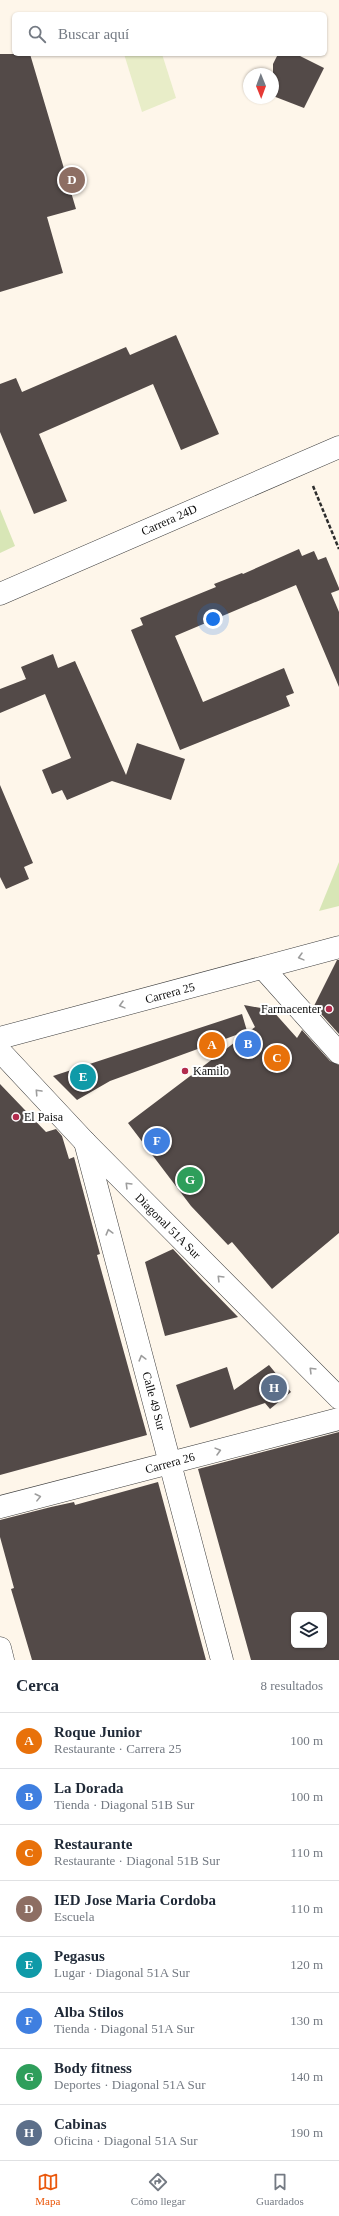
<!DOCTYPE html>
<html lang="es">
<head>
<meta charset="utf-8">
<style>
	:root { --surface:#fff; --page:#f2f2f3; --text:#1f2937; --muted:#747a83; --line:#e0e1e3; --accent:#ea580c }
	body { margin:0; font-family:"Times New Roman",serif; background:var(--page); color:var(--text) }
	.controls { position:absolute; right:12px; bottom:12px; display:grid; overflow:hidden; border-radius:6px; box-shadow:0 1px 3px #0004 }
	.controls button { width:36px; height:36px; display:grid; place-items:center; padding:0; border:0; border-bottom:1px solid var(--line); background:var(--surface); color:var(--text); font:20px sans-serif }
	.compass { position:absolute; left:243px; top:68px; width:36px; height:36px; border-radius:50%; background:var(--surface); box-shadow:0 1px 3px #0004; rotate:179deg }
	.you { position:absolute; left:213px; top:619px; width:14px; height:14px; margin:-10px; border:3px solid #fff; border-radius:50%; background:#1a73e8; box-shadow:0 0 0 6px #1a73e833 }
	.badge { display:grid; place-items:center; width:26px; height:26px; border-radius:50%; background:var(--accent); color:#fff; font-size:13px; font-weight:700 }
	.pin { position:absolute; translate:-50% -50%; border:2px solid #fff; box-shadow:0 1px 4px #0006 }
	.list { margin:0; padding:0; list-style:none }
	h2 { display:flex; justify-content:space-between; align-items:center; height:52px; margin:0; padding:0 16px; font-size:17px }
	h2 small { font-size:13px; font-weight:400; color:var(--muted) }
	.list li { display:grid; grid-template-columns:26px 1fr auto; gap:12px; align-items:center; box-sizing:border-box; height:56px; padding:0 16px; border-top:1px solid var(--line) }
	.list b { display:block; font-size:15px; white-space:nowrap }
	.list p { margin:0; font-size:13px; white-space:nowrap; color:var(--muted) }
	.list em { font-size:13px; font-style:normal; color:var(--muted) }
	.icon { flex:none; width:22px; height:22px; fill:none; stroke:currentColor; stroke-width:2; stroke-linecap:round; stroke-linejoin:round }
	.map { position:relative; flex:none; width:339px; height:1660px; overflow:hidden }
	.search { position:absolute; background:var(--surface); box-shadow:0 1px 3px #0004; left:12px; right:12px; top:12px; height:44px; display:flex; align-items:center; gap:10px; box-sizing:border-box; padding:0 14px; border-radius:6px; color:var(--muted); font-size:15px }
	.sheet { height:500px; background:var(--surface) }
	nav { display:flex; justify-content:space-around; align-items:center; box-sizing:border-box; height:56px; border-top:1px solid var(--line); background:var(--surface); font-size:11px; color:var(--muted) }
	nav a { display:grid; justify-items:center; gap:2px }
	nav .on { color:var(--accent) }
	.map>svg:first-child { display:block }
	.green { fill:#d8e6b6 }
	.pitch { fill:#e8edc8 }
	.building { fill:#534a48; fill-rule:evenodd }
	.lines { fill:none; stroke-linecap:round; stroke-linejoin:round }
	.minor-casing { stroke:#3e3e3e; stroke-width:23 }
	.path { stroke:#2d2d2d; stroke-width:2.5; stroke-dasharray:4 2; stroke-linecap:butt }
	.minor { stroke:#fff; stroke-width:22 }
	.oneway { stroke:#9d9d9d }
	.poi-dot { fill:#b22c4d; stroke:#fff; stroke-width:1.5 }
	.labels { text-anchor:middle; stroke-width:4; stroke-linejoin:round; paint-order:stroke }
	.street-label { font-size:12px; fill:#0b0b0b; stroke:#fff }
	.poi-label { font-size:12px; fill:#0b0b0b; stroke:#fff; text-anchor:start }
</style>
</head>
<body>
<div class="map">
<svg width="339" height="1660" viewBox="0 0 339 1660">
	<rect width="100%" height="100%" fill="#fef6ea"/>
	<!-- green -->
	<g class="green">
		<polygon points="0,509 15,546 0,553"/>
		<polygon points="339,862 339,906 319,911"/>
	</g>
	<!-- pitch -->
	<polygon class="pitch" points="124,54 162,54 176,98 142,112"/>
	<!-- building -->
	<g class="building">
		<polygon points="0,54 30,54 76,209 47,217 63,273 0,292"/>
		<polygon points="278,54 296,54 324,68 304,108 273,96 273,64"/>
		<polygon points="176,335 219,434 181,450 153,384 39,434 67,501 34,514 0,432 0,384 16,378 22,392 126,347 130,355"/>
		<polygon points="299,549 302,556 314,551 318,560 326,557 339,588 339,590 331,593 339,612 339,687 296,585 175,636 203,702 284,668 294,693 286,696 290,706 180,750 131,630 143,625 140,618 216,587 214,584 242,573 243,574"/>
		<polygon points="53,654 58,668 75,661 126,775 137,743 185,759 171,800 112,781 67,800 62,790 52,794 42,770 71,758 45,694 0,713 0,689 26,679 21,667"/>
		<polygon points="0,785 33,863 24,867 29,879 6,889 0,877"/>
		<polygon points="337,960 339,960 339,1034 314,1006"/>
		<polygon points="244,1005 272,1010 297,1038 302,1030 330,1061 339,1065 339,1233 272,1289 232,1242 228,1245 191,1206 128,1123 255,1027"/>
		<polygon points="242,1014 247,1031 110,1081 77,1100 53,1076"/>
		<polygon points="0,1084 46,1132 56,1129 62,1136 69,1159 74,1157 100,1254 97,1255 147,1435 0,1475"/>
		<polygon points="173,1249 202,1280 238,1317 165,1336 145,1262"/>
		<polygon points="269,1365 291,1392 270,1409 265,1403 190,1428 176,1385 227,1367 234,1390"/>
		<path d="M339,1432V1660H251L198,1469ZM294,1615H324V1645H294Z"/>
		<polygon points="158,1482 206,1660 32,1660 11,1589 14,1588 0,1537 0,1520 51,1507 74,1502 75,1505"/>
	</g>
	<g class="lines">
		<!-- minor casing -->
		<g class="minor-casing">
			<g id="minor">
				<polyline points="0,594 339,447"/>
				<polyline points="263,968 339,1053"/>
				<polyline points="0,1038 339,947"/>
				<polyline points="0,1051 85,1142 339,1398"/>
				<polyline points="85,1142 222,1660"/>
				<polyline points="0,1507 339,1419"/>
				<polyline points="0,1648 3,1660"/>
			</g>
		</g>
		<!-- path -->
		<polyline class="path" points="313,486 339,549"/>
		<!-- minor -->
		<use href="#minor" class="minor"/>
	</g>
	<!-- one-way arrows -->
	<defs><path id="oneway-chevron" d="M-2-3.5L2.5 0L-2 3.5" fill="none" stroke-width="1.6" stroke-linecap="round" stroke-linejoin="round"/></defs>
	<g class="oneway">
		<use href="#oneway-chevron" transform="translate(301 957) rotate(165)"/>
		<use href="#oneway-chevron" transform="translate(122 1005) rotate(165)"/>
		<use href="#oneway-chevron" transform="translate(38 1092) rotate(-133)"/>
		<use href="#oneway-chevron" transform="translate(128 1185) rotate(-135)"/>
		<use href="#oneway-chevron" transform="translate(109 1232) rotate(-105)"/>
		<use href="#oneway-chevron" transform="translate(220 1278) rotate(-135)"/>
		<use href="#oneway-chevron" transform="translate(142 1358) rotate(-105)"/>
		<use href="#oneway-chevron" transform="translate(312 1370) rotate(-135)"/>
		<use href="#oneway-chevron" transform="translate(218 1451) rotate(-15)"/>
		<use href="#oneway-chevron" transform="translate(38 1497) rotate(-14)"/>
	</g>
	<!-- markers -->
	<g class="poi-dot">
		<circle cx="329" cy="1009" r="4"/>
		<circle cx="185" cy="1071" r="4"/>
		<circle cx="16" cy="1117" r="4"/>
	</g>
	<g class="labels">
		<!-- street labels -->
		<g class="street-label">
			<text transform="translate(169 520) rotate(-24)" y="4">Carrera 24D</text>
			<text transform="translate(170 993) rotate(-15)" y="4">Carrera 25</text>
			<text transform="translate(168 1226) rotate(45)" y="4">Diagonal 51A Sur</text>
			<text transform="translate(154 1401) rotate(75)" y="4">Calle 49 Sur</text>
			<text transform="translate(170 1463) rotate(-15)" y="4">Carrera 26</text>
		</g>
		<!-- poi labels -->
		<g class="poi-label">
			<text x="321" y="1013" text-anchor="end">Farmacenter</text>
			<text x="193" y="1075">Kamilo</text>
			<text x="24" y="1121">El Paisa</text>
		</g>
	</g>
</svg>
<div class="controls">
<button><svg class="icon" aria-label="layers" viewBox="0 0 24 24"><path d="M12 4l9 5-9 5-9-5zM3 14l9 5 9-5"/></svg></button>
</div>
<svg class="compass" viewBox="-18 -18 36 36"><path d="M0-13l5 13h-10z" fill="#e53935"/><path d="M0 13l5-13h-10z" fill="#747a83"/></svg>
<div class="you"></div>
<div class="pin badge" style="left:212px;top:1045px;background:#e8710a">A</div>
<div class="pin badge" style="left:248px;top:1044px;background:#3f7fe0">B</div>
<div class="pin badge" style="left:277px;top:1058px;background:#e8710a">C</div>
<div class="pin badge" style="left:72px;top:180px;background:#8d6e63">D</div>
<div class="pin badge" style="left:83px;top:1077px;background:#0f9aa8">E</div>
<div class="pin badge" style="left:157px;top:1141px;background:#3f7fe0">F</div>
<div class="pin badge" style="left:190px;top:1180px;background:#2e9e5b">G</div>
<div class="pin badge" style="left:274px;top:1388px;background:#5c6f8a">H</div>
<div class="search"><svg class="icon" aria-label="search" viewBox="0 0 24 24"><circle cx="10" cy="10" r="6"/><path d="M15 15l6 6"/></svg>Buscar aquí</div>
</div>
<section class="sheet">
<h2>Cerca<small>8 resultados</small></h2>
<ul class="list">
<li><span class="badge" style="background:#e8710a">A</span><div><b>Roque Junior</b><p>Restaurante · Carrera 25</p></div><em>100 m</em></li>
<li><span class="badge" style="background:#3f7fe0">B</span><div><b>La Dorada</b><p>Tienda · Diagonal 51B Sur</p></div><em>100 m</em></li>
<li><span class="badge" style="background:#e8710a">C</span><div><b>Restaurante</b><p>Restaurante · Diagonal 51B Sur</p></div><em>110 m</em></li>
<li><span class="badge" style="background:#8d6e63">D</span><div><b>IED Jose Maria Cordoba</b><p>Escuela</p></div><em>110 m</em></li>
<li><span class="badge" style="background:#0f9aa8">E</span><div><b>Pegasus</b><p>Lugar · Diagonal 51A Sur</p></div><em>120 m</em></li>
<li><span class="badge" style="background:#3f7fe0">F</span><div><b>Alba Stilos</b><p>Tienda · Diagonal 51A Sur</p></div><em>130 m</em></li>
<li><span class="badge" style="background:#2e9e5b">G</span><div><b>Body fitness</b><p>Deportes · Diagonal 51A Sur</p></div><em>140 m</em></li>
<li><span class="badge" style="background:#5c6f8a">H</span><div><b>Cabinas</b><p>Oficina · Diagonal 51A Sur</p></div><em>190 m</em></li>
</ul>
</section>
<nav>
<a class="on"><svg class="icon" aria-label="map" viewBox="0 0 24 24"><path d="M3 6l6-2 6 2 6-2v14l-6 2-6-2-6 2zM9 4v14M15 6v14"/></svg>Mapa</a>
<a><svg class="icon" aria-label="directions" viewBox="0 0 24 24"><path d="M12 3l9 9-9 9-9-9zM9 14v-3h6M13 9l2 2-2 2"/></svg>Cómo llegar</a>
<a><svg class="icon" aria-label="saved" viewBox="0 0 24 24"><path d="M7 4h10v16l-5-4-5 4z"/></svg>Guardados</a>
</nav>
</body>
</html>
